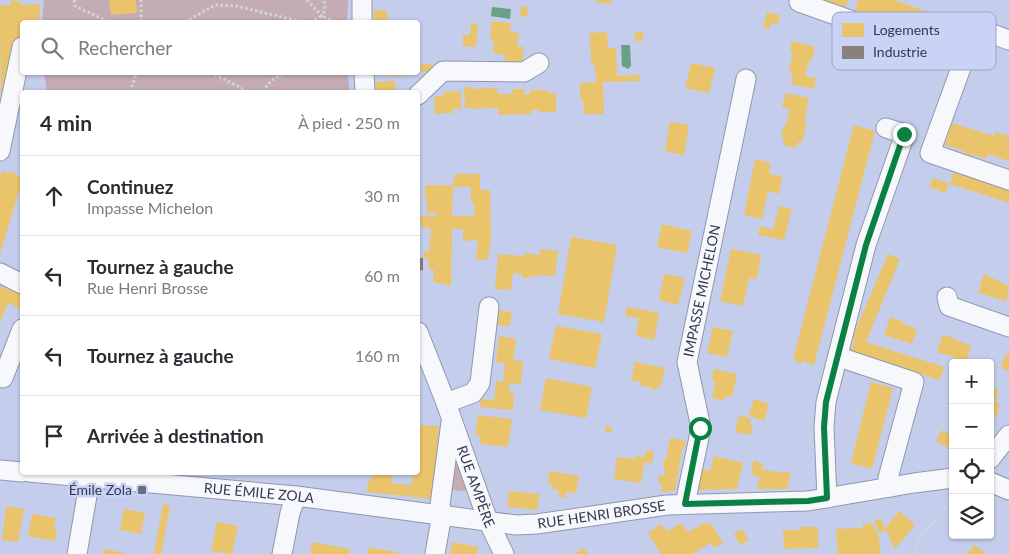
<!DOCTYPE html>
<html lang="fr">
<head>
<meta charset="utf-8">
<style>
	:root { --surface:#fff; --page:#f2f2f3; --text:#2b2b33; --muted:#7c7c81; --line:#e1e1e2 }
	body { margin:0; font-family:Lato,sans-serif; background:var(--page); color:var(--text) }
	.controls { position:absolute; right:15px; bottom:15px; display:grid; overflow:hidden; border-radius:5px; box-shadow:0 1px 4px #0004 }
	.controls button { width:45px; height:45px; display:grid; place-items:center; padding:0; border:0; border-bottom:1px solid var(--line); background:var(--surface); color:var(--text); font:25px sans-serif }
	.stop { position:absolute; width:15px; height:15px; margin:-11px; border:4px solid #0b8043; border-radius:50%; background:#fff }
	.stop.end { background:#0b8043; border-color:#fff; box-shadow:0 1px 5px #0008 }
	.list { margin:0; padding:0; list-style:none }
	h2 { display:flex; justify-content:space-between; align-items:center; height:65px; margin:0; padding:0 20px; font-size:21px }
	h2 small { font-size:16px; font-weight:400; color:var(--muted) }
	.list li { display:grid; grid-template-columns:32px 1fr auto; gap:15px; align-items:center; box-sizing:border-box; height:80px; padding:0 20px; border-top:1px solid var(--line) }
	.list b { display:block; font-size:19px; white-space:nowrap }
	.list p { margin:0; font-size:16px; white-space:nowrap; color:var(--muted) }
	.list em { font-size:16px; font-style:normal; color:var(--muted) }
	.icon { flex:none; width:28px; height:28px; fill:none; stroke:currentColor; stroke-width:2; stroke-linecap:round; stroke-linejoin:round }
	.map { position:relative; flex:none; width:1009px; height:554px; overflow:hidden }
	.search { position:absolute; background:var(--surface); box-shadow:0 1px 4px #0004; left:20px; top:20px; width:400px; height:55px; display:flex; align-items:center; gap:12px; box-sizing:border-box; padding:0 18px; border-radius:5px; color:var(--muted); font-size:19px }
	.panel { position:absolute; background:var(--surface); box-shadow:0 1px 4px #0004; left:20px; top:90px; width:400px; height:385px; border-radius:5px }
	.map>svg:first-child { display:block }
	.green { fill:#c4acb4 }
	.water { fill:#6ca086 }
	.homes { fill:#e9c46a; fill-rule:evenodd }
	.industry { fill:#8a817c }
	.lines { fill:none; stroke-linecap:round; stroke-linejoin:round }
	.minor-casing { stroke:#9097ae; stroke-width:21 }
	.path { stroke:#d2d5de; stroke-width:3; stroke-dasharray:2.5 2.5; stroke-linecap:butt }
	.minor { stroke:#f6f8fc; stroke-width:19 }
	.route { stroke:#0b8043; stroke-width:6 }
	.poi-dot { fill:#666d86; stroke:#c8d3f5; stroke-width:2 }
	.labels { text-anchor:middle; stroke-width:5; stroke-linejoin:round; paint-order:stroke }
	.street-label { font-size:14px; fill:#333950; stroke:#c8d3f5 }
	.poi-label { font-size:14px; fill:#333950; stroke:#c8d3f5; text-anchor:end }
	.key { fill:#c8d3f5; stroke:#9ba5c4; stroke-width:1 }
	.key-label { font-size:14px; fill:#333950 }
</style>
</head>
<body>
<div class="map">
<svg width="1009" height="554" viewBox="0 0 1009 554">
	<rect width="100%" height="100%" fill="#c4cdeb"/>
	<!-- green -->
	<g class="green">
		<polygon points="44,0 348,0 347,22 42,22"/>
		<polygon points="44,73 348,73 349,92 47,92"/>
		<polygon points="453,446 469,490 462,491 447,489"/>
	</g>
	<!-- water -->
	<g class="water">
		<polygon points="492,7 511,9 510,19 491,16"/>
		<polygon points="621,45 630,45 631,66 628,69 622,66"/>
	</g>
	<!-- homes -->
	<g class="homes">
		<polygon points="11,0 21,2 21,5 40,4 39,22 22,22 22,41 16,39 1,113 0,5 11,5"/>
		<polygon points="109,0 136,0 137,13 111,15"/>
		<polygon points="596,0 611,0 611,4 595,2"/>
		<polygon points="826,0 848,0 846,7 833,3 825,3"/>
		<polygon points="858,0 894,0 950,20 949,22 962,26 967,13 979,18 963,38 961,37 956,45 950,43 945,45 941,43 942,41 921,34 917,35 913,34 914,31 900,30 901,27 881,20 876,21 870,19 871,16 865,14 863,16 860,15 861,13 855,11"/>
		<polygon points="521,6 528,7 527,17 520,16"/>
		<rect x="374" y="10" width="13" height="12"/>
		<polygon points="767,12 780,15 778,24 771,23 769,29 763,28"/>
		<polygon points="492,21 511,23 510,32 519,33 517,46 524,47 522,65 504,64 505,55 493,53 494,40 490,40"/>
		<polygon points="471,23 478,24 476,47 463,46 463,35 470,35"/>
		<polygon points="607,32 608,48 616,48 617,76 640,75 640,81 603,82 604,114 584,114 583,99 580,99 580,83 596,82 595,66 593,66 593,62 591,62 590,33"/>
		<rect x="635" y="32" width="8" height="9"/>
		<polygon points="792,41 815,47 812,61 809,60 805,76 816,78 814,89 791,84 793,73 789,72 793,52 790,52"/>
		<polygon points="691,63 715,68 709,93 685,88"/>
		<polygon points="421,64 432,64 431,71 421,72"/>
		<rect x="386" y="72" width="20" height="4"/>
		<polygon points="395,81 396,92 376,92 376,82"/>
		<polygon points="464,87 472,87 472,89 497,88 498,94 513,94 512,89 524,89 524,94 530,94 530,90 547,90 547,93 556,93 556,112 539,112 539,110 531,110 531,114 498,115 498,108 472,109 473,108 465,108"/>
		<polygon points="461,91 461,109 453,109 453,113 435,114 434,96 443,96 443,92"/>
		<polygon points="786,93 809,98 804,122 807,123 802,142 798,142 796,148 783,145 784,138 781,137 784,125 786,125 790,109 782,107"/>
		<polygon points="670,122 689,125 684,155 665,151"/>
		<polygon points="952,123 994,136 995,132 1009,136 1009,161 988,154 986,159 972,154 971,157 965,155 966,152 945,145"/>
		<polygon points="854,125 875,131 814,365 802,361 801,364 797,363 798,361 793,359"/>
		<polygon points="755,159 771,163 769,174 782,176 779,194 768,191 762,219 744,215"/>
		<polygon points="954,170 1009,188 1009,203 950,184"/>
		<polygon points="2,171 10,173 11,171 15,173 15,174 22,177 22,181 0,254 0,177"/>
		<path d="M455,174H480V190H490L491,239L488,260L476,259L478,240L463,241V229H452L451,286L433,282L434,270H429V260H427V258H423L424,252H429L431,228L422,227V223L418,222V216H437V213H427V198H425V185H453ZM453,185L454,187H471V203H474V216H452Z"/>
		<polygon points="933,178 949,183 945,193 929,187"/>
		<polygon points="779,206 792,209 784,240 758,235 760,226 773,230"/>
		<polygon points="662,224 692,231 687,253 657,247"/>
		<polygon points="571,237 617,245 604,322 558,314"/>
		<polygon points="541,249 558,251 555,276 538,275 538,277 530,276 530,278 522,278 522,274 513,273 511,290 495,289 498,254 524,256 524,253 540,255"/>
		<polygon points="731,249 761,255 757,279 749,278 743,306 720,301"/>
		<polygon points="888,254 900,259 866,342 944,367 940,380 850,352 855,340 852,338"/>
		<polygon points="664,274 685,278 678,305 659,300"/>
		<polygon points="984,274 1009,286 1006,302 978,292"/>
		<polygon points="0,286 22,295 22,309 8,303 0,322"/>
		<polygon points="627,307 659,313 654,340 636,336 639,318 625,316"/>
		<polygon points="497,310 512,312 510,326 495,325"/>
		<polygon points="890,317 902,321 901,323 917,329 912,344 884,335"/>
		<polygon points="556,326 602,334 595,368 549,359"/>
		<polygon points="713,327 733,331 727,357 707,353"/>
		<polygon points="943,334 971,346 966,361 937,352"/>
		<polygon points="499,336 516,339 513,360 523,361 521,384 510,383 509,393 514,393 513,410 480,407 481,399 494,400 496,381 503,382 505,363 496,362"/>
		<polygon points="1009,352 1009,371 1001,368 1005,355 1007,355"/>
		<polygon points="635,362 665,368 661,386 658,386 656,390 650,389 651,387 641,386 641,382 631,380"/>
		<polygon points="714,369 737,374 732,397 725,396 724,401 712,398 715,383 712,378"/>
		<polygon points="546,378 592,387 586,418 540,410"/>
		<polygon points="871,382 893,388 872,469 851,463"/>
		<polygon points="990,386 999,390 995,402 1000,403 996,418 990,416"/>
		<polygon points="754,399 769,404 764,421 749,416"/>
		<polygon points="478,415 512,419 508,447 480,444 481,436 475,435"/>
		<polygon points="739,415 751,419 750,425 753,426 750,435 735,432"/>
		<polygon points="418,425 439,426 437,452 438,452 431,499 411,497 409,495 405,496 367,492 368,481 371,481 372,472 392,472 391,483 412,485 413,475 405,475 405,472 418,472"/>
		<polygon points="606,425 612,427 611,433 605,432"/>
		<polygon points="942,430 953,437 953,450 936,441"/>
		<polygon points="670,438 686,441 684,450 682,450 675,491 661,492 662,483 658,483 659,475 664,476 665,467 663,467 663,460 666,460"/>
		<polygon points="646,450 654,452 652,463 644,462 641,483 614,479 617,457 635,459 635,456 645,457"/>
		<polygon points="714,456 743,463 737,489 695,490 700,469 710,471"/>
		<polygon points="754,460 763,464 761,469 776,472 791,472 787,489 757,489 760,477 753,476 754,474 751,473"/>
		<polygon points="550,471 579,476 576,493 566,492 565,498 558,497 559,490 552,489 553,484 547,483"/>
		<polygon points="509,491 540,494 537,510 507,507"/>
		<polygon points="163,504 170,506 161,554 154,554"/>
		<polygon points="6,506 24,509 18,542 2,540"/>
		<polygon points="124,509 145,513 141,534 120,530"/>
		<polygon points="899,511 915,525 895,549 886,530 879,533 874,520 881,519 885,528"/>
		<polygon points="32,514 56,518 54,529 57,530 55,541 28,536"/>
		<polygon points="217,522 238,526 232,554 211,551"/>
		<polygon points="706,522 708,525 711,523 723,543 714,548 711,543 692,554 661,554 648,533 661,524 667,531 681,523 688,532"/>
		<polygon points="872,523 879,537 880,554 838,554 836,529 863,528 863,524"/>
		<polygon points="799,527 818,527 818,548 784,549 783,530 800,530"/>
		<polygon points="742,529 749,540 740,545 734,534"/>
		<polygon points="312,542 350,549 349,554 310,554"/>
		<polygon points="452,542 478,547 477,554 450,554"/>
		<polygon points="974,545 987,554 967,554"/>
		<polygon points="369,547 399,553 399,554 368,554"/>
		<polygon points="584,548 588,554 574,554"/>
		<polygon points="104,549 124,553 124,554 103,554"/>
	</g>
	<!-- industry -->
	<polygon class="industry" points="418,258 423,258 423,270 418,271"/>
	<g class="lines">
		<!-- minor casing -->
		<g class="minor-casing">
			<g id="minor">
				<polyline points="799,2 963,60"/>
				<polyline points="362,22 362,0"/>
				<polyline points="1009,40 987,32 970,43 930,153 1009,180"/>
				<polyline points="364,72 365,92"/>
				<polyline points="418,95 443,71 524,72 539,63"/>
				<polyline points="0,151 22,47"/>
				<polyline points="0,273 22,284"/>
				<polyline points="947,297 949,306 1009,327"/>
				<path id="s1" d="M418,332L446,403L488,521L504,554"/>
				<polyline points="839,357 914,382 888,478 890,487"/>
				<polyline points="0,376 3,378 22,329"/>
				<polyline points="446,403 473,393 480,383 489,307"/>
				<polyline points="990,459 1009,435"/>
				<polyline points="0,470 22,472"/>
				<path id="s2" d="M29,472L296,496L516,525L537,524L667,505L808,501L914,483L953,478"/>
				<polyline points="990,482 1009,490"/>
				<polyline points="827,498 824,427 826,402 866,245 905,134 886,128"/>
				<path id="s3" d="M685,504L701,428L687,362L746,79"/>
				<polyline points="77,554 90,478"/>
				<polyline points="282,554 290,513 296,496"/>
				<polyline points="435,554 442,514 440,505 451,422"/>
			</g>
		</g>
		<!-- path -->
		<g class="path">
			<polyline points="74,0 75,6 109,22"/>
			<polyline points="307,0 322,16 325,10 324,0"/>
			<polyline points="141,22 141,0"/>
			<polyline points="185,22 215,5 236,6 303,22"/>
			<polyline points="310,22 322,16 335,22"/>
			<polyline points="210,72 249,92"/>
			<polyline points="130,92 137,72"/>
			<path d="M263,92C269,80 277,76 290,72"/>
			<polyline points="915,554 919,538 953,499"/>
		</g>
		<!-- minor -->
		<use href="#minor" class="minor"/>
	</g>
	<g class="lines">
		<!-- route -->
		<polyline class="route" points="700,428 685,504 808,501 827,498 824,427 826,402 866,245 904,134"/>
	</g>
	<!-- markers -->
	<rect class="poi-dot" x="137" y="485" width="10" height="10" rx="2.5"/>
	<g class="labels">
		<!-- street labels -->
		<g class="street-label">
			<text dy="5" stroke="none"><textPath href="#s3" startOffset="218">IMPASSE MICHELON</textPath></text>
			<text dy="5" stroke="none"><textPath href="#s1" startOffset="165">RUE AMPÈRE</textPath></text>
			<text dy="5" stroke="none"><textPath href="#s2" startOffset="231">RUE ÉMILE ZOLA</textPath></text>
			<text dy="5" stroke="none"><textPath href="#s2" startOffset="576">RUE HENRI BROSSE</textPath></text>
		</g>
		<!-- poi labels -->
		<g class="poi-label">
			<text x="132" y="495">Émile Zola</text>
		</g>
	</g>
	<!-- legend -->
	<rect x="832" y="12" width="164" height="58" rx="8" class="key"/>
	<rect x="842" y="23" width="22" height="14" fill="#e9c46a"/>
	<rect x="842" y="46" width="22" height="13" fill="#8a817c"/>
	<g class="key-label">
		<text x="873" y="35">Logements</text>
		<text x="873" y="57">Industrie</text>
	</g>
</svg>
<div class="controls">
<button>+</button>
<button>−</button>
<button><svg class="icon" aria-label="locate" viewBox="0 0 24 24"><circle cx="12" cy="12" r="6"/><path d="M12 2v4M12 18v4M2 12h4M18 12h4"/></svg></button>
<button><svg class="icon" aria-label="layers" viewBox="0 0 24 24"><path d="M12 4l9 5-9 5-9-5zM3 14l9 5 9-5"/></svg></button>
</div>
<div class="stop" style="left:700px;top:428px"></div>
<div class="stop end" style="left:904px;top:134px"></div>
<div class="search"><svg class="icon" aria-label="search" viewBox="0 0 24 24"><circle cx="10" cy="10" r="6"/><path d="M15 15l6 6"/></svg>Rechercher</div>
<section class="panel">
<h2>4 min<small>À pied · 250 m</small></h2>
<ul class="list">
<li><svg class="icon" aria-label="ahead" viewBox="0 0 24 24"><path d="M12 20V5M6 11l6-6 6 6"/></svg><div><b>Continuez</b><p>Impasse Michelon</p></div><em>30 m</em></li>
<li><svg class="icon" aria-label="left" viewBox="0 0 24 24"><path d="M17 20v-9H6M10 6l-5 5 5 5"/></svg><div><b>Tournez à gauche</b><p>Rue Henri Brosse</p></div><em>60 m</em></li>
<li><svg class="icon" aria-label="left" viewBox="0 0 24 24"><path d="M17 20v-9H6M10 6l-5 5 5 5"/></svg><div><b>Tournez à gauche</b></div><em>160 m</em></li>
<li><svg class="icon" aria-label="arrive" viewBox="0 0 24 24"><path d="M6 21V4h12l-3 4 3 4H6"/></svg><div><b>Arrivée à destination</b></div></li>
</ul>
</section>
</div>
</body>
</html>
